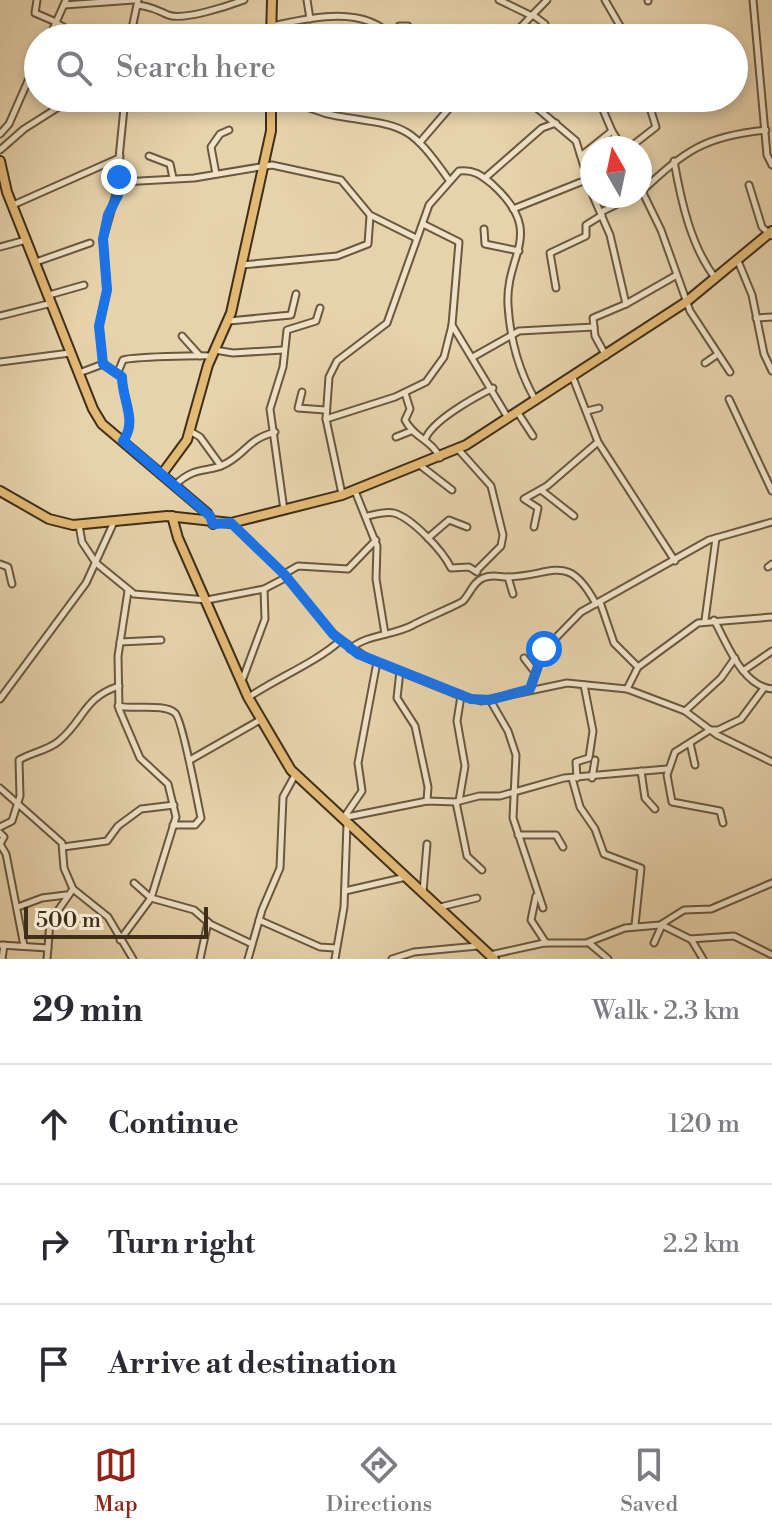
<!DOCTYPE html>
<html lang="en">
<head>
<meta charset="utf-8">
<style>
	:root { --surface:#fff; --page:#f7f7f7; --text:#2b2b33; --muted:#7c7c81; --line:#e1e1e2; --accent:#8f2418 }
	body { margin:0; font-family:"Libre Bodoni",serif; background:var(--page); color:var(--text) }
	.compass { position:absolute; left:580px; top:136px; width:72px; height:72px; border-radius:50%; background:var(--surface); box-shadow:0 4px 12px #0003; rotate:351deg }
	.scale { position:absolute; left:24px; bottom:20px; width:184px; box-sizing:border-box; padding-left:8px; border:4px solid #3f2f19; border-top:0; font-size:22px; line-height:28px; white-space:nowrap; color:#3f2f19; -webkit-text-stroke:6px #efe2c8; paint-order:stroke }
	.stop { position:absolute; width:24px; height:24px; margin:-18px; border:6px solid #1a73e8; border-radius:50%; background:#fff }
	.stop.end { background:#1a73e8; border-color:#fff; box-shadow:0 2px 8px #0008 }
	.list { margin:0; padding:0; list-style:none }
	h2 { display:flex; justify-content:space-between; align-items:center; height:104px; margin:0; padding:0 32px; font-size:34px }
	h2 small { font-size:26px; font-weight:400; color:var(--muted) }
	.list li { display:grid; grid-template-columns:52px 1fr auto; gap:24px; align-items:center; box-sizing:border-box; height:120px; padding:0 32px; border-top:2px solid var(--line) }
	.list b { display:block; font-size:30px; white-space:nowrap }
	.list em { font-size:26px; font-style:normal; color:var(--muted) }
	.icon { flex:none; width:44px; height:44px; fill:none; stroke:currentColor; stroke-width:2; stroke-linecap:round; stroke-linejoin:round }
	.map { position:relative; flex:none; width:772px; height:959px; overflow:hidden }
	.search { position:absolute; background:var(--surface); box-shadow:0 4px 12px #0003; left:24px; right:24px; top:24px; height:88px; display:flex; align-items:center; gap:20px; box-sizing:border-box; padding:0 28px; border-radius:44px; color:var(--muted); font-size:30px }
	.sheet { height:464px; background:var(--surface) }
	nav { display:flex; justify-content:space-around; align-items:center; box-sizing:border-box; height:112px; border-top:2px solid var(--line); background:var(--surface); font-size:22px; color:var(--muted) }
	nav a { display:grid; justify-items:center; gap:4px }
	nav .on { color:var(--accent) }
	.map>svg:first-child { display:block }
	.lines { fill:none; stroke-linecap:round; stroke-linejoin:round }
	.minor-casing { stroke:#69583e; stroke-width:9 }
	.major-casing { stroke:#3f2f19; stroke-width:12 }
	.minor { stroke:#efe2c8; stroke-width:5 }
	.major { stroke:#e3b976; stroke-width:8 }
	.route { stroke:#1a73e8; stroke-width:10 }
</style>
</head>
<body>
<div class="map">
<svg width="772" height="959" viewBox="0 0 772 959">
	<rect width="100%" height="100%" fill="#e6d2ab"/>
	<filter id="stains"><feTurbulence type="fractalNoise" baseFrequency=".0025" numOctaves="4"/><feColorMatrix values="0 0 0 0 .2 0 0 0 0 .09 0 0 0 0 .02 0 0 0 .5 -.17"/></filter>
	<radialGradient id="worn" r=".72"><stop offset=".6" stop-color="#630" stop-opacity="0"/><stop offset="1" stop-color="#630" stop-opacity=".3"/></radialGradient>
	<g class="lines">
		<!-- minor casing -->
		<g class="minor-casing">
			<g id="minor">
				<polyline points="37,0 35,13 56,22"/>
				<polyline points="307,0 310,19"/>
				<polyline points="499,0 532,16"/>
				<polyline points="605,0 627,38"/>
				<polyline points="648,0 648,1"/>
				<polyline points="753,0 767,155 772,165"/>
				<polyline points="64,5 134,0"/>
				<path d="M138,5C151,7 157,10 168,15C183,21 228,6 244,0"/>
				<polyline points="533,15 545,24 540,31 541,38"/>
				<polyline points="56,23 84,38"/>
				<path d="M272,26C308,18 365,4 393,38"/>
				<polyline points="49,38 66,0"/>
				<polyline points="130,38 138,0"/>
				<polyline points="394,38 399,26 408,26"/>
				<polyline points="510,38 547,0"/>
				<polyline points="525,98 576,141 592,193"/>
				<polyline points="598,98 612,131"/>
				<polyline points="571,101 575,98"/>
				<path d="M272,107C311,100 305,111 337,116C405,127 408,122 449,180"/>
				<polyline points="0,134 9,124 38,58"/>
				<polyline points="421,141 458,98"/>
				<polyline points="629,148 656,127 647,98"/>
				<polyline points="0,150 24,129 73,98"/>
				<polyline points="582,155 612,131 623,148"/>
				<polyline points="120,156 118,172 122,182 194,178 272,165 341,180 370,215 416,238"/>
				<polyline points="149,156 170,164 173,178"/>
				<path d="M674,161C681,201 691,247 716,279"/>
				<polyline points="216,174 211,147 220,134 229,130"/>
				<polyline points="485,178 542,128 556,123"/>
				<polyline points="749,185 762,227 772,236"/>
				<polyline points="642,191 661,230 690,311 730,372"/>
				<path d="M641,192C685,151 704,136 766,130"/>
				<polyline points="593,196 610,235 626,304 593,318 595,336 606,356"/>
				<polyline points="13,205 119,158 125,98"/>
				<polyline points="513,209 586,180"/>
				<polyline points="601,212 634,196"/>
				<polyline points="423,224 459,242 452,325 508,418"/>
				<polyline points="484,229 485,244 519,251"/>
				<polyline points="0,247 26,240"/>
				<polyline points="738,261 752,295 764,354 772,371"/>
				<polyline points="36,262 90,243"/>
				<polyline points="242,265 337,256 368,244 370,216"/>
				<polyline points="556,288 550,253 586,236 586,225 602,215"/>
				<polyline points="49,295 84,285"/>
				<polyline points="626,304 675,276"/>
				<polyline points="0,316 52,303"/>
				<polyline points="756,318 772,317"/>
				<polyline points="229,321 291,315 296,294"/>
				<polyline points="182,336 200,356"/>
				<polyline points="215,350 233,353 283,350"/>
				<polyline points="473,357 519,331 594,327"/>
				<polyline points="0,362 70,353"/>
				<polyline points="705,363 718,354"/>
				<path d="M103,364L122,377C122,400 138,421 123,441"/>
				<path d="M118,372L123,360C130,357 201,355 212,356"/>
				<polyline points="79,373 103,364 99,326 107,290 103,239 120,180"/>
				<polyline points="302,392 298,408 325,410"/>
				<path d="M405,393L410,409L405,420C414,438 432,440 440,458"/>
				<polyline points="729,399 772,491"/>
				<polyline points="587,411 599,408"/>
				<polyline points="518,413 533,436"/>
				<polyline points="326,419 395,397 426,382 444,357 452,325"/>
				<polyline points="190,431 200,437 221,466"/>
				<polyline points="396,437 411,431"/>
				<path d="M425,440C431,421 475,397 493,388"/>
				<polyline points="598,442 675,561"/>
				<polyline points="458,449 491,486 503,535 501,546 476,571"/>
				<polyline points="421,466 452,490"/>
				<path d="M175,485C197,464 208,474 227,463C248,451 247,440 275,432"/>
				<polyline points="541,490 574,516"/>
				<polyline points="355,491 377,546 376,579 385,634"/>
				<path d="M342,494L326,419L329,377L337,361L387,323L429,205L459,171C473,169 481,175 492,184C547,234 505,253 508,305C510,338 519,372 536,401"/>
				<polyline points="284,510 270,409 283,367 287,330 316,321 320,308"/>
				<path d="M368,516C376,514 386,511 394,513C412,518 443,551 451,568L469,567L477,572"/>
				<polyline points="232,524 284,574 333,634 367,658 461,696 481,701 567,683 627,689 685,711 717,735 772,762"/>
				<polyline points="79,525 82,542 96,563 134,594 207,600 264,589 287,577"/>
				<polyline points="534,527 538,508 524,499 547,486 598,442 573,378"/>
				<polyline points="428,538 449,520 467,527"/>
				<polyline points="0,564 8,567 12,584"/>
				<polyline points="768,567 772,564"/>
				<polyline points="284,574 298,566 348,569 376,540"/>
				<polyline points="508,577 513,594"/>
				<polyline points="600,602 614,643 638,667"/>
				<polyline points="705,620 716,538"/>
				<path d="M714,620C727,643 742,686 772,689"/>
				<polyline points="120,642 161,640"/>
				<path d="M350,649C367,634 393,636 413,625C421,620 460,604 463,601C470,594 473,582 483,578C492,574 499,577 508,577C553,576 568,551 596,604"/>
				<polyline points="524,658 534,671"/>
				<polyline points="400,671 397,698 415,726 428,787 427,801"/>
				<polyline points="743,671 772,651"/>
				<polyline points="242,681 265,619 264,589"/>
				<polyline points="530,689 542,652 581,612 709,540 772,522"/>
				<polyline points="627,689 638,667 698,623 772,617"/>
				<path d="M249,697C279,677 313,664 340,641"/>
				<polyline points="0,699 86,583 114,522"/>
				<polyline points="490,700 508,731 516,755 513,818 543,908"/>
				<path d="M118,706C132,710 164,703 175,713C182,718 198,804 201,818L195,825H173"/>
				<polyline points="685,711 721,678 735,658"/>
				<polyline points="690,743 695,765"/>
				<polyline points="190,760 260,720"/>
				<polyline points="641,771 645,798 655,809"/>
				<polyline points="572,778 580,807 595,829 604,854 641,868 635,925"/>
				<polyline points="577,778 576,762 589,758 593,731 584,685"/>
				<polyline points="592,778 595,760"/>
				<polyline points="0,788 62,843 64,868 73,889 108,917 133,959"/>
				<polyline points="459,801 465,766 457,721 461,696"/>
				<polyline points="456,802 467,856 482,870"/>
				<polyline points="345,816 362,791 358,763 377,662"/>
				<polyline points="342,818 427,801 456,802 479,796 500,796 564,778 667,769"/>
				<polyline points="723,823 720,811 672,802 667,775 675,752 710,730 718,730 741,719 764,688"/>
				<path d="M0,827L12,821L20,796L19,760C32,752 47,751 59,741C85,719 83,698 119,686"/>
				<polyline points="0,833 4,837 0,844"/>
				<polyline points="518,835 556,835 563,847"/>
				<polyline points="0,844 6,854 24,946"/>
				<polyline points="63,847 107,841 118,826 141,809 174,805"/>
				<polyline points="134,883 151,898 194,910 210,924 252,944"/>
				<polyline points="345,891 406,877"/>
				<polyline points="423,892 427,844"/>
				<polyline points="536,896 531,920 546,943"/>
				<polyline points="18,907 42,898 66,895"/>
				<polyline points="440,907 477,898"/>
				<polyline points="259,920 320,947 335,948"/>
				<polyline points="691,939 703,959"/>
				<polyline points="120,940 151,898 176,817 168,784 140,758 119,709 118,656 128,591"/>
				<polyline points="589,943 608,959"/>
				<polyline points="654,943 662,925 690,939 734,936 772,955"/>
				<polyline points="0,945 48,948"/>
				<polyline points="490,955 544,943 586,943 625,928 660,925 684,910 711,909 772,883"/>
				<polyline points="2,959 4,945"/>
				<polyline points="47,959 50,922 73,889"/>
				<polyline points="200,959 208,922"/>
				<polyline points="248,959 262,910 280,868 283,797 295,775"/>
				<polyline points="335,959 344,907 347,824"/>
				<polyline points="392,959 414,952 478,946"/>
			</g>
		</g>
		<!-- major casing -->
		<g class="major-casing">
			<g id="major">
				<polyline points="271,38 272,0"/>
				<polyline points="0,161 7,192 93,409 102,424 207,513 213,524"/>
				<polyline points="162,474 187,440 208,365 231,313 271,131 271,98"/>
				<polyline points="0,491 49,519 73,525 167,516 231,523 342,495 466,445 686,302 772,231"/>
				<polyline points="172,516 178,538 248,697 291,770 494,959"/>
			</g>
		</g>
		<!-- minor -->
		<use href="#minor" class="minor"/>
		<!-- major -->
		<use href="#major" class="major"/>
	</g>
	<g class="lines">
		<!-- route -->
		<path class="route" d="M119,177L118,195L108,215L103,239L107,290L99,326L103,364L122,377C122,400 138,421 123,441L210,516L213,524L231,523L284,574L333,634L358,654L471,699L490,700L530,689L544,649"/>
	</g>
	<rect width="100%" height="100%" filter="url(#stains)"/>
	<rect width="100%" height="100%" fill="url(#worn)"/>
</svg>
<svg class="compass" viewBox="-18 -18 36 36"><path d="M0-13l5 13h-10z" fill="#e53935"/><path d="M0 13l5-13h-10z" fill="#7c7c81"/></svg>
<div class="scale">500 m</div>
<div class="stop" style="left:544px;top:649px"></div>
<div class="stop end" style="left:119px;top:177px"></div>
<div class="search"><svg class="icon" aria-label="search" viewBox="0 0 24 24"><circle cx="10" cy="10" r="6"/><path d="M15 15l6 6"/></svg>Search here</div>
</div>
<section class="sheet">
<h2>29 min<small>Walk · 2.3 km</small></h2>
<ul class="list">
<li><svg class="icon" aria-label="ahead" viewBox="0 0 24 24"><path d="M12 20V5M6 11l6-6 6 6"/></svg><div><b>Continue</b></div><em>120 m</em></li>
<li><svg class="icon" aria-label="right" viewBox="0 0 24 24"><path d="M7 20v-9h11M14 6l5 5-5 5"/></svg><div><b>Turn right</b></div><em>2.2 km</em></li>
<li><svg class="icon" aria-label="arrive" viewBox="0 0 24 24"><path d="M6 21V4h12l-3 4 3 4H6"/></svg><div><b>Arrive at destination</b></div></li>
</ul>
</section>
<nav>
<a class="on"><svg class="icon" aria-label="map" viewBox="0 0 24 24"><path d="M3 6l6-2 6 2 6-2v14l-6 2-6-2-6 2zM9 4v14M15 6v14"/></svg>Map</a>
<a><svg class="icon" aria-label="directions" viewBox="0 0 24 24"><path d="M12 3l9 9-9 9-9-9zM9 14v-3h6M13 9l2 2-2 2"/></svg>Directions</a>
<a><svg class="icon" aria-label="saved" viewBox="0 0 24 24"><path d="M7 4h10v16l-5-4-5 4z"/></svg>Saved</a>
</nav>
</body>
</html>
